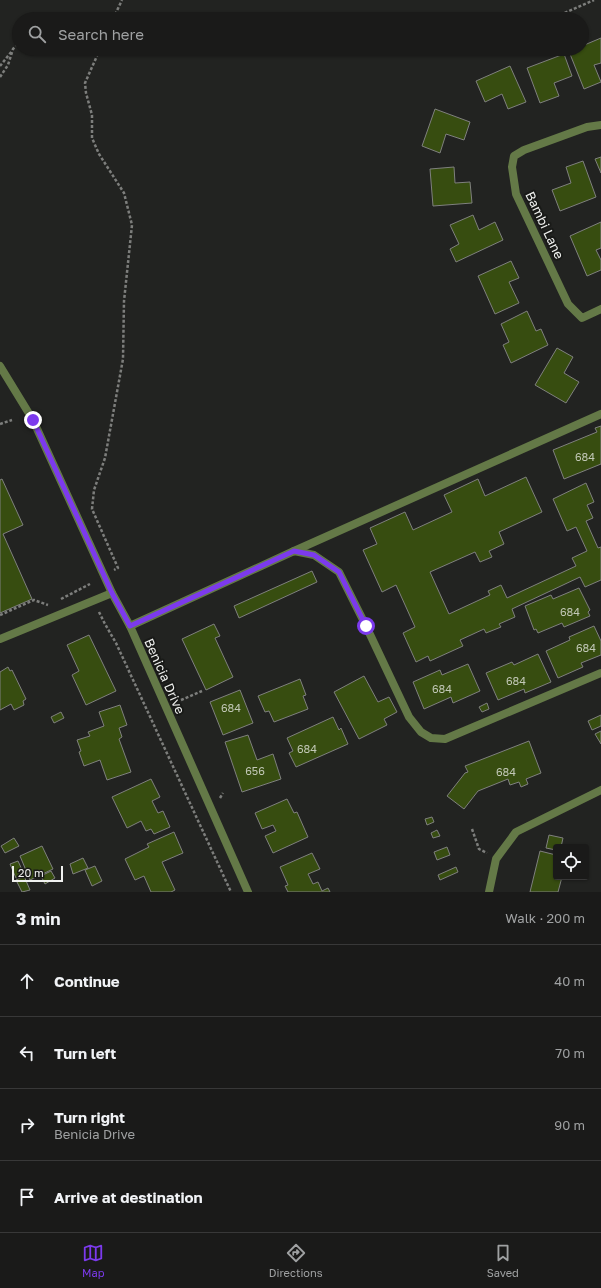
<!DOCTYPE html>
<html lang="en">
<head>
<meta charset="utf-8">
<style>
	:root { --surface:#1a1a19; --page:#272726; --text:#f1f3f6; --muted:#9fa1a2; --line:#383838; --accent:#7c3aed }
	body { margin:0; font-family:"Golos Text",sans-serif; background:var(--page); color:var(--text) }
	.controls { position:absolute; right:12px; bottom:12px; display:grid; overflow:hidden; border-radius:4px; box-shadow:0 1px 3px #0004 }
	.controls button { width:36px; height:36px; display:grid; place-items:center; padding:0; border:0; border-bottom:1px solid var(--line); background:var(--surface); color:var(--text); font:20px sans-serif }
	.scale { position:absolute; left:12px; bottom:10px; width:51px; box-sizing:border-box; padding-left:4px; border:2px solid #f0f1ef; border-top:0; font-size:11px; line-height:14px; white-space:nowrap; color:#f0f1ef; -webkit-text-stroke:3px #191a18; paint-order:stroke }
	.stop { position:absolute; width:12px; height:12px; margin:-9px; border:3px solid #7c3aed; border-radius:50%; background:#fff }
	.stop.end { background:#7c3aed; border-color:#fff; box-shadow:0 1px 4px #0008 }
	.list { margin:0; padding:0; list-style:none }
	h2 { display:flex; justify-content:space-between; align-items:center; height:52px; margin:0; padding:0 16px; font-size:17px }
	h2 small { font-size:13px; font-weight:400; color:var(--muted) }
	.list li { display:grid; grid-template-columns:26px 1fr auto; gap:12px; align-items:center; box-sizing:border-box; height:72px; padding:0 16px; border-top:1px solid var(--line) }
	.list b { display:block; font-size:15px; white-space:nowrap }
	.list p { margin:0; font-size:13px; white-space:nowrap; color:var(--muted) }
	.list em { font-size:13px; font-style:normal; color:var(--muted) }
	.icon { flex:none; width:22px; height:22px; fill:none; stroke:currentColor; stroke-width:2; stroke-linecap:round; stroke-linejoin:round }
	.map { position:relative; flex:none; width:601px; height:892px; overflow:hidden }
	.search { position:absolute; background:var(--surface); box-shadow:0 1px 3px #0004; left:12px; right:12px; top:12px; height:44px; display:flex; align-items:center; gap:10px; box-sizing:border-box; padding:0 14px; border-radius:22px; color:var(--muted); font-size:15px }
	.sheet { height:340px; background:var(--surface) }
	nav { display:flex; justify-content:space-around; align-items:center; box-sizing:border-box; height:56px; border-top:1px solid var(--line); background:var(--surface); font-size:11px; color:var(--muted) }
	nav a { display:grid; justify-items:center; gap:2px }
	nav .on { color:var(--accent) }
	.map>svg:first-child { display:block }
	.building { fill:#374d10; stroke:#7f807e }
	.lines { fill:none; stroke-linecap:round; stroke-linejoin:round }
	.path { stroke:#7d7e7c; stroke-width:2.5; stroke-dasharray:3 2; stroke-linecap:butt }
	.lane { stroke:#647947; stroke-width:8 }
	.street { stroke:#647947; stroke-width:8 }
	.route { stroke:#7c3aed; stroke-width:5 }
	.labels { text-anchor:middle; stroke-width:4; stroke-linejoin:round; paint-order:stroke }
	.number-label { font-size:11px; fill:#c2c8b7 }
	.street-label { font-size:13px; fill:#f0f1ef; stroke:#191a18 }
</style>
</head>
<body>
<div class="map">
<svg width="601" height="892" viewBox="0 0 601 892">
	<rect width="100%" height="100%" fill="#222321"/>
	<!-- building -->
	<g class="building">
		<polygon points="601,38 601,63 594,65 601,82 584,89 568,49 582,49 582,46"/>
		<polygon points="564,54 572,76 554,83 559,96 540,103 527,68"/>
		<polygon points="510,66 526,102 508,109 502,94 485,102 476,81"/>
		<polygon points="435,109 470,122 464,140 446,134 440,153 422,146"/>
		<polygon points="601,157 601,173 595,159"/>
		<polygon points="583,161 596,197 560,211 552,190 571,183 566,167"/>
		<polygon points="454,167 455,183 470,182 472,203 433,206 430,169"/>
		<polygon points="473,215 479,230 495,222 503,240 456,262 450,249 459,244 450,225"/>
		<polygon points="601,222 601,248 596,250 601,260 601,270 587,276 570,236"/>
		<polygon points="511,261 519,278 509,282 519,303 495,314 478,276"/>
		<polygon points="527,311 536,331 541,329 548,345 511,363 503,345 509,342 501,324"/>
		<polygon points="557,348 573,357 564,373 579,382 566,403 535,385"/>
		<polygon points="601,426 601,464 564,479 553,450 597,432 595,428"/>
		<polygon points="526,477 542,512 499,532 504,544 489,551 492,557 480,562 475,552 430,572 449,614 490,595 488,591 501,585 507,598 576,566 572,558 587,551 576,527 567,531 553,499 586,483 594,502 587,505 593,518 586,521 598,548 601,547 601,580 585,587 580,577 512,609 515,617 499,624 501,627 486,633 484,629 460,640 463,646 430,661 428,656 416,662 403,633 415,627 396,585 382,592 363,550 377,544 370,528 405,512 413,530 452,512 444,495 478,479 485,496"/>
		<polygon points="2,479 23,525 3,534 32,599 0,613 0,480"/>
		<polygon points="312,571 317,582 239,618 234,606"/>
		<polygon points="579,588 590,610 588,612 590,616 564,627 562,623 538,633 536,629 534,630 525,606 551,595 553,599"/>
		<polygon points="214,624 220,636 215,638 233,677 206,690 182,639"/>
		<polygon points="594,626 601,641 601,655 581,663 583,667 558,678 546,651 570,640 569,637"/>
		<polygon points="89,635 116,691 86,705 72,675 79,671 67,645"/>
		<polygon points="538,654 551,682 525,693 524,689 498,700 486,673 512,662 514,665"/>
		<polygon points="468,664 480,691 453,703 451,697 424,709 413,682 440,670 442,675"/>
		<polygon points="8,667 10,671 12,670 26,699 23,701 24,705 14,710 11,704 0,710 0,672"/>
		<polygon points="364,676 378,702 389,697 397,712 384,719 387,725 359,739 334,692"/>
		<polygon points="300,679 306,695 303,696 308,709 274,722 269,711 265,712 258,696"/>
		<polygon points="240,690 253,723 223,735 210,702"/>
		<polygon points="487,703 489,709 482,712 479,707"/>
		<polygon points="120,705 127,725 119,728 122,737 119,739 131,772 107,780 100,760 84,766 79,752 81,751 77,740 90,736 88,732 104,726 99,712"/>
		<polygon points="61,712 64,718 54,723 51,717"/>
		<polygon points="601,715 601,726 592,730 588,721"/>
		<polygon points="333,717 339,730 341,728 348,744 296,767 289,753 293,751 287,738"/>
		<polygon points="601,731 601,744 595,734"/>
		<polygon points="248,735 257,760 273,754 281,779 242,792 225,742"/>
		<polygon points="529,741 541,773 526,779 528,784 521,787 519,782 510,785 508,779 478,791 464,809 447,796 465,773 468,772 465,766"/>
		<polygon points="151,779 160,797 152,801 158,813 163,811 170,827 154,834 151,829 146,831 141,821 127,828 112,797"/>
		<polygon points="287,799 294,813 297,812 308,837 273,853 265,836 276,831 273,825 262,829 255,813"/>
		<polygon points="432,817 434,822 427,825 425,819"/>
		<polygon points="437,830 440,836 433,838 431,833"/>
		<polygon points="174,832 183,853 162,862 175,890 171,892 151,892 144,876 135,880 125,859 149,847 147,844"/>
		<polygon points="549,835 563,838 561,847 556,847 556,850 546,848"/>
		<polygon points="14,838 19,846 5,853 1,846"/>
		<polygon points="42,846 53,869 30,880 20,856"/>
		<polygon points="447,847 450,855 437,860 434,852"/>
		<polygon points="540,851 556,855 556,877 562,877 558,892 530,892"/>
		<polygon points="312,853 320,869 308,874 313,884 318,882 322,891 328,888 330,892 288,892 285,886 288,885 280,867"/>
		<polygon points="83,858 88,868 73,874 70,864"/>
		<polygon points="18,861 24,874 16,878 10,864"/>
		<polygon points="95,866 102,881 92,886 85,870"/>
		<polygon points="456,867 458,872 440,880 438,875"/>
		<polygon points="51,871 55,878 45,884 41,876"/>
		<polygon points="24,876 30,890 22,892 16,880"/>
	</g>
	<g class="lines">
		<!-- path -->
		<g class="path">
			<polyline points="113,19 122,0"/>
			<polyline points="551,19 594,0"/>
			<polyline points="100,49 85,83 86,93 92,115 92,138 99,154 124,193 132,225 124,301 123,359 105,458 94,490 92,509 118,568 114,570"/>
			<path d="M438,49C453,54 467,56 482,49"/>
			<polyline points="0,66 12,51"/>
			<polyline points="0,77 8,65 13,49 19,43"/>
			<polyline points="0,424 12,420"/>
			<polyline points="61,599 90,584"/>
			<polyline points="99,612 105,624 116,643 231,892"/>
			<polyline points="0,615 34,600 48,605"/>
			<polyline points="181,700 202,691"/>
			<polyline points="220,798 223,793"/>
			<polyline points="472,829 479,849 487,853"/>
		</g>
		<!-- lane -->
		<g class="lane">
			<polyline points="0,639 112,593"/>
			<polyline points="489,892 496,859 516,832 601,790"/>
		</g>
		<!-- street -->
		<g class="street">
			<polyline points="601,125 587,127 524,150 514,156 512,167 516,194 568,304 582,318 601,309"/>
			<polyline points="0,366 33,420 112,593 130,626 248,892"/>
			<polyline points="294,551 601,414"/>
			<polyline points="130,626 294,551 314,555 339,572 366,626 409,717 421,732 431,738 445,739 601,673"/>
		</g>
	</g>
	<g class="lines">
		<!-- route -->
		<polyline class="route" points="33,420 112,593 130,626 294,551 314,555 339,572 366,626"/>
	</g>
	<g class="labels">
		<!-- number labels -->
		<g class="number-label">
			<text x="585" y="461">684</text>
			<text x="570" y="616">684</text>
			<text x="586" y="652">684</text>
			<text x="516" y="685">684</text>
			<text x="442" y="693">684</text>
			<text x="231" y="712">684</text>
			<text x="307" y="753">684</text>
			<text x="255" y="775">656</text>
			<text x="506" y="776">684</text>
		</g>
		<!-- street labels -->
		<g class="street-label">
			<text transform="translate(545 225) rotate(65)" y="5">Bambi Lane</text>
			<text transform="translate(165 676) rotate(66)" y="5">Benicia Drive</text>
		</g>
	</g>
</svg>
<div class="controls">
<button><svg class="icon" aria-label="locate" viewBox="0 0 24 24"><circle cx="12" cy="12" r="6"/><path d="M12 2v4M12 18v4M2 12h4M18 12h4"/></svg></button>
</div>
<div class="scale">20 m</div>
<div class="stop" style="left:366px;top:626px"></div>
<div class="stop end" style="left:33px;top:420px"></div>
<div class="search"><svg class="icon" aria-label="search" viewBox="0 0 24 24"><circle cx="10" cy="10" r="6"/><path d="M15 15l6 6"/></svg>Search here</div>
</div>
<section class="sheet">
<h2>3 min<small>Walk · 200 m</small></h2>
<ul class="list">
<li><svg class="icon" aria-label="ahead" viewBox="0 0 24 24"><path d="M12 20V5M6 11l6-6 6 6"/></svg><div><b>Continue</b></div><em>40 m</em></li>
<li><svg class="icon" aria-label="left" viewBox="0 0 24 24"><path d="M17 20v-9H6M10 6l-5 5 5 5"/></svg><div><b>Turn left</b></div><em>70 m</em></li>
<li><svg class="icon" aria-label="right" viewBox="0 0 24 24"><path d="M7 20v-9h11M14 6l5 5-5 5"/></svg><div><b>Turn right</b><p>Benicia Drive</p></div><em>90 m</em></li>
<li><svg class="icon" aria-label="arrive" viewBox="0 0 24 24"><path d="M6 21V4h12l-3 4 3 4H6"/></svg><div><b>Arrive at destination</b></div></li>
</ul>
</section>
<nav>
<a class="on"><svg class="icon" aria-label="map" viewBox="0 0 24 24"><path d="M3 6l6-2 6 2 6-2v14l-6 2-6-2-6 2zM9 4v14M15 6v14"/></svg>Map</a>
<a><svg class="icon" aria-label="directions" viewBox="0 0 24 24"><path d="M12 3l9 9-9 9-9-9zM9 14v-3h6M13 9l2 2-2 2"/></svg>Directions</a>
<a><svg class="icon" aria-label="saved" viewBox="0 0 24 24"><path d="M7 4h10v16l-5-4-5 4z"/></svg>Saved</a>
</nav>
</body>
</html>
